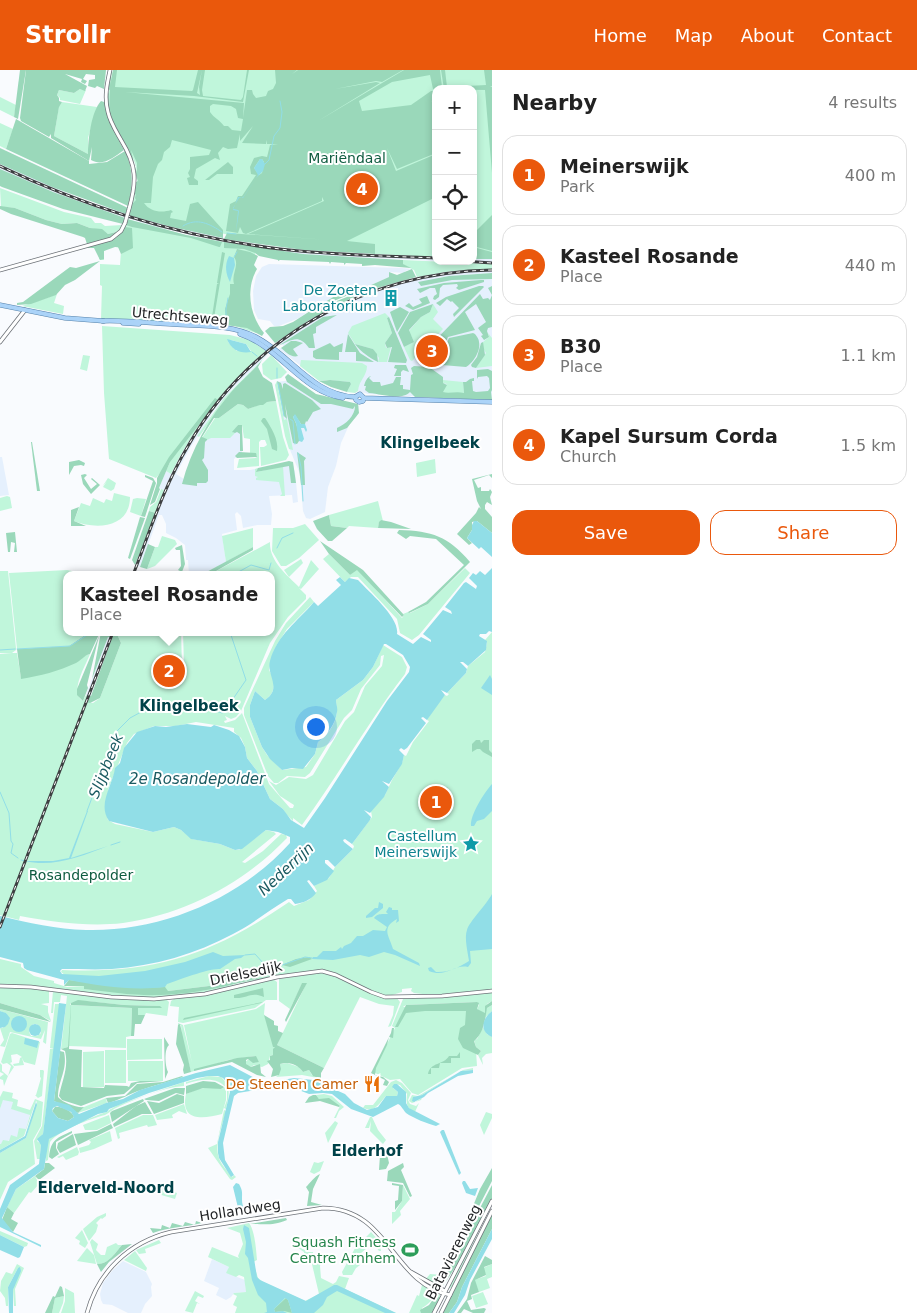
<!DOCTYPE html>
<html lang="en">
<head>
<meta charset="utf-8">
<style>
	:root { --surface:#fff; --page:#f2f2f2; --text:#222; --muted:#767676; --line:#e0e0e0; --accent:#ea580c }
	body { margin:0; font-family:"DejaVu Sans",sans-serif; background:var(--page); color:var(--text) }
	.controls { position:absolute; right:15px; top:15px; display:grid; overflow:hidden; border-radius:10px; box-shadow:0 2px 8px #0003 }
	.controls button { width:45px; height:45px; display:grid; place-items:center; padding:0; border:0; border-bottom:1px solid var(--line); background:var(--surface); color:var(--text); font:25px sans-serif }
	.you { position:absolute; left:315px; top:656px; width:18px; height:18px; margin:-12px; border:4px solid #fff; border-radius:50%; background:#1a73e8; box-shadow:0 0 0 8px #1a73e833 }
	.badge { display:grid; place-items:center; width:32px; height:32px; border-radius:50%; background:var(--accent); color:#fff; font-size:16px; font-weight:700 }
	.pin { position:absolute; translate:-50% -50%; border:2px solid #fff; box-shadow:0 1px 5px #0006 }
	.popup { position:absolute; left:63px; top:501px; width:212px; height:65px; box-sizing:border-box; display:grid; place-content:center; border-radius:10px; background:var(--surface); filter:drop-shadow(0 1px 4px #0005); font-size:16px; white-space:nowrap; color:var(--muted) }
	.popup b { font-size:19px; color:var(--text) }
	.popup::after { content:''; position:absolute; left:50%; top:100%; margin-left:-10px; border:10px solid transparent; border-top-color:var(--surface) }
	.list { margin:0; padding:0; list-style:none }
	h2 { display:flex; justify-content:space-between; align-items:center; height:65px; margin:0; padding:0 20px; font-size:21px }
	h2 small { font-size:16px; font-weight:400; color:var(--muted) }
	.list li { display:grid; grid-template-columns:32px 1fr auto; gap:15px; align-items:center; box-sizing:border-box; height:80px; margin:0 10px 10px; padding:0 10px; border:1px solid var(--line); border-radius:15px }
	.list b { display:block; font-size:19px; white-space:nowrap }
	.list p { margin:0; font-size:16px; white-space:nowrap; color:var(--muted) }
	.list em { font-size:16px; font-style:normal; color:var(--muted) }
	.actions { display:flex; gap:10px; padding:15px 20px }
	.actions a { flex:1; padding:11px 0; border:1px solid var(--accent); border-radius:15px; text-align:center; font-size:18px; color:var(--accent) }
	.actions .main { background:var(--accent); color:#fff }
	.icon { flex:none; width:28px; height:28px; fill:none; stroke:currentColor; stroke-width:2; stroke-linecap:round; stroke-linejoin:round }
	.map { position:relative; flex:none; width:492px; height:1243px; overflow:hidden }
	header { display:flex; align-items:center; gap:30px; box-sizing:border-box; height:70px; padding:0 25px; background:var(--accent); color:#fff }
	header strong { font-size:24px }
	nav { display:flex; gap:28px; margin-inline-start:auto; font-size:18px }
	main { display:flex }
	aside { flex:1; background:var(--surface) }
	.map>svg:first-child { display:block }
	.built { fill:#e5f0fd }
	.green { fill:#c0f6db; fill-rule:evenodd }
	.forest { fill:#9ad8ba; fill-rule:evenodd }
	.water { fill:#91dee7; fill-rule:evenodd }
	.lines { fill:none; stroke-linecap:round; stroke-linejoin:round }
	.stream { stroke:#91dee7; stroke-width:1 }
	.secondary-casing { stroke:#6d7278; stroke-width:4.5 }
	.primary-casing { stroke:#5682aa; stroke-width:5 }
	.secondary { stroke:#fff; stroke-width:3 }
	.primary { stroke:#abd3f8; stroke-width:4 }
	.rail-casing { stroke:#3e4042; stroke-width:3 }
	.rail { stroke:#fff; stroke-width:1; stroke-dasharray:4; stroke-linecap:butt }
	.secondary-bridge-casing { stroke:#6d7278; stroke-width:4.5; stroke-linecap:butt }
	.secondary-bridge { stroke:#fff; stroke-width:3 }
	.labels { text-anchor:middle; stroke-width:4; stroke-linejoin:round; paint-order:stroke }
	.park-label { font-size:14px; fill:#0f5c40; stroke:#fff }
	.culture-label { font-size:14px; fill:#0d838f; stroke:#fff; text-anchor:end }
	.street-label { font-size:14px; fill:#1f2123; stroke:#fff }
	.food-label { font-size:14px; fill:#c56008; stroke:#fff; text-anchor:end }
	.leisure-label { font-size:14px; fill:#27864d; stroke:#fff; text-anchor:end }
	.neighbourhood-label { font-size:15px; font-weight:bold; fill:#004249; stroke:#fff }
	.water-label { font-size:15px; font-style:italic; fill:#1b5b62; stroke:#fff }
</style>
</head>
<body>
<header>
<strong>Strollr</strong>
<nav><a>Home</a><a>Map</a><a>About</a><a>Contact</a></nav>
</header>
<main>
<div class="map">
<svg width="492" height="1243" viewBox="0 0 492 1243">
	<rect width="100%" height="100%" fill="#f9fbfe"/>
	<!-- built -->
	<g class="built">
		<polygon points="0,94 86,131 172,157 223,168 222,172 153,156 98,139 53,122 10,104 0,99"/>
		<polygon points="224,169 275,177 331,182 436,187 436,191 303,184 234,174 224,172"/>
		<polygon points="473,189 492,189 492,194 439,191 473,191"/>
		<polygon points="269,194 402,198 412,199 405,201 405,203 389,202 389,207 360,220 350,217 330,230 316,236 299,248 279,256 274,256 270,251 258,249 254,240 253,221 256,206 262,197"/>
		<polygon points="492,199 492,203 459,205 435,208 492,208 492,330 368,324 358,321 301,296 279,279 284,276 277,271 301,254 340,233 377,218 433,204 463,200"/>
		<polygon points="263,283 267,285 232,319 213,342 190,378 176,404 184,409 200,392 206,366 235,361 242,361 242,383 234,389 234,400 250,400 292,392 295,402 298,432 293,433 292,425 269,426 272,444 271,455 257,455 243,458 241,446 237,442 235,444 237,460 222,464 226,492 201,505 189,505 188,490 186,490 185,475 176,468 166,463 166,454 162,445 159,445 140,497 135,495 164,420 159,418 166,401 171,404 186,375 219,328 238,306"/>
		<polygon points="291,310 317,328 356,334 359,336 357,346 350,353 341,373 336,396 328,417 325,442 310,449 306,448 303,441 300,404 288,375 277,312"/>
		<polygon points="0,387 2,387 9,425 0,426"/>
		<polygon points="108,567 112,568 90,627 86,625"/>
		<polygon points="3,1029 13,1032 12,1039 30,1044 26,1060 17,1067 1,1074 0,1074 0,1039"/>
		<polygon points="212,1189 229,1197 227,1203 245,1210 246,1222 234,1223 231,1227 226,1230 216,1225 219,1218 204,1211"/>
		<polygon points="123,1191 146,1202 152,1214 151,1217 152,1226 145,1234 141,1243 128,1243 112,1235 103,1234 101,1230 100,1224 103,1213 112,1201"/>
	</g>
	<!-- green -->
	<g class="green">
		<path d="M113,0H492V187L473,186V19H436V187L375,184V180L248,169L211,161L130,139C150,87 123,85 112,42C111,37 109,31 109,27C108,18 112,8 113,0Z"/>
		<polygon points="80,19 86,20 80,34 60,30 60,28 57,25 59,20 74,23"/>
		<polygon points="0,27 16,35 14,47 0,40"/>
		<polygon points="62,32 97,37 88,68 88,84 54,66 59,36"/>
		<polygon points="0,53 13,59 6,79 0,76"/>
		<polygon points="0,118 64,142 91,148 95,153 101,153 105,156 122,155 120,161 108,164 104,161 90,158 77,153 62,154 46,150 15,138 1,137"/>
		<path d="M127,149L186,165L256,178L248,236L257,260L256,263L235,256L131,248L169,251V252L101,249L102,216L100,215V194L120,195L121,181L119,178L112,176L104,181V190H101L99,189L100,173C115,169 122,165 127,149Z"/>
		<polygon points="403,190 492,194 492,199 452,201 417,207 414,200 402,194"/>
		<path d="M57,224L54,233L64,236L63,244L22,236C33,232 45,229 57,224Z"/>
		<polygon points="433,234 438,242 433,249 443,259 412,291 410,290 404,277 414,272 409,261 421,247 430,242"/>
		<polygon points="385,243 389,247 387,248 392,263 385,273 386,278 391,277 387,292 378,292 379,288 373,279 355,274 348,263 352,256"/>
		<path d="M102,256L230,265L250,270L266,281C226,316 194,356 171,404L166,401L170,392L156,408L109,389L104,323ZM231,270L246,274L251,281H237L228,272Z"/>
		<polygon points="488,263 492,268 492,296 476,298 486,283 483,278 483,272 489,267"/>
		<polygon points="83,285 90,286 87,301 80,299"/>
		<polygon points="267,285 224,331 199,367 197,366 224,328"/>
		<polygon points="271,285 287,302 281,308 271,310 263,304 262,294"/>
		<path d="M301,290L362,293L367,296C367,306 359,310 358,321L355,323L347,322L351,314L350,312L327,310L319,311L300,296Z"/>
		<polygon points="443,310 463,312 464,323 444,323 442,320 447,314 443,313"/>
		<polygon points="277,311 284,350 287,349 293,380 289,379 285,366 275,315"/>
		<polygon points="276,331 283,367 289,385 286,390 261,396 260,377 264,377 267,375 265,370 261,370 259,372 259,396 237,398 239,389 256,388 257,386 254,383 250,383 250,369 244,368 242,355 238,355 233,363 235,363 230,368 211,368 207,370 207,369 202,368 215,348 219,348 238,334 243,335 248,339 267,332"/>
		<polygon points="435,389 436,403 417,407 416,393"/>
		<polygon points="283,396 285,426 280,426 282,424 279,412 256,410 256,408 258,407 255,406 255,399 258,398 257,402"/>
		<polygon points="108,408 116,413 114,419 111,421 103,417 107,411 102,417"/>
		<polygon points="161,419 164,420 156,443 149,441 150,437 156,432"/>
		<path d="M114,423L130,427C130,458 96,460 74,451L81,433L90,436L93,428L104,433L106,429L112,431Z"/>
		<polygon points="7,426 10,427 12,438 0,441 0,428"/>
		<polygon points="137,428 146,429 141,446 130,442 133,429"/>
		<polygon points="378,431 383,451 381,450 379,453 378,458 349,456 347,458 331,456 329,445"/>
		<polygon points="305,454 319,470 299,488 286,496 281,496 272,481 273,458 293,458"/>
		<polygon points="253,458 253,477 226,492 222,466"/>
		<polygon points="162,466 175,470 177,474 155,496 147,499 155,477 158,477"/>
		<path d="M270,472C269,491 287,505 299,517L311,490L319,499L301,519L299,518L306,525V529L288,547L270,573L241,641L236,647L231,649L225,646L227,650L224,651L225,653L235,650L242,643L269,714L290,738H293L294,735L280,726L269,711L276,715L289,707L306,709L313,705L345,651L354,642L365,616L382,596L384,585L381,586L380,595L361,619L352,640L344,648L310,703L305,707L287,706L278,713H274L268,706L244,645V638L275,571L286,553L310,527L314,532L287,559L278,573L274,580L269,600C276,611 276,623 265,630L255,621L250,635V647L262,677L267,685L282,700L306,697L315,684L318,672C326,667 334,656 336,647C338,642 336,635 336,630L363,610L373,597L383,575L402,587L407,597L405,604C368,652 338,706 302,755L293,748V751L286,744L283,739L270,729L257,701L247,688L245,677L241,668L234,662V658L196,652L176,656H154L134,664L127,673L109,717L105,737L108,750L115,754L153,762L174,757L181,760L192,769L220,774L235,780H239L266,760L274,762L276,764L242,792L245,793L263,781L281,764L286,765L287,768C244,813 186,844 123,853C89,857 54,852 20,846L19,850L0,845V584L12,583H0V501H8L16,578V580L12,583H17L21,608L90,584C85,597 69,622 83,631L86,625L88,626L86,632L93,633L100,628L121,573L116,562H181L182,595H184L183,562H272V505H209Z"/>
		<polygon points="329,484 350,505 357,499 402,548 404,545 403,544 408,542 410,543 428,534 465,498 470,503 419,565 412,570 400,563 397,549 358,507 351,507 345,512 323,489"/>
		<polygon points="301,489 303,493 289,507 284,500"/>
		<polygon points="67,500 91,505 66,505 66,562 98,562 85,565 69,576 17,579 9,503"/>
		<path d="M492,562V920L431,925L414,923L411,921L412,918L402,919V922L389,926L382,925L329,901H311C255,912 198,929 141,927C94,926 47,916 0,914V889L21,894V897L34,906L54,911V913L67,917L84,916V919L176,924L238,914L258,908L246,907L209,916L168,921L122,919L68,913L65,905L61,902L62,900C155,904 212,885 289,832L294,836L309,830L317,821L314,816L329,808L335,797L353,779L354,776L352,774L372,747L371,741L385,725L392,710L402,693L404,685L406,686L413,672L429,651L427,650C432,641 438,633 445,625L447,626L449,624L447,623L466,603L468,596L485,582L487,573L485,570Z"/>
		<polygon points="320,903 331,904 390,928 397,928 400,932 391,956 388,957 393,945 394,936 379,934 360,927 324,998 277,975 306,914 302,914 290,939 279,931 279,909"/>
		<polygon points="273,909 277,912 277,930 266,930 255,938 183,953 178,952 179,937 170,936 171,931 174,929 224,921"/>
		<polygon points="0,917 27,917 49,920 49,933 41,934 48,936 48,942 51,951 40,945 0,933"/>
		<polygon points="53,921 109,927 166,929 169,932 167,946 146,943 145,945 138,945 138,938 160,936 124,935 85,931 71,933 70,935 132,938 131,966 126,967 126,978 69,976 69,972 68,977 61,979 67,926 61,925 60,932 54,932 53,943 51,943"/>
		<polygon points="492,922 492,931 487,934 485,943 487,938 492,935 492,941 484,949 477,939 479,935 477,932 406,935 403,937 469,936 467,953 476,981 477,996 462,998 418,1025 412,1023 400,1009 390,1010 373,1002 395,958 392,956 403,929"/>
		<polygon points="265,933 264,944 275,977 273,985 270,986 268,994 262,997 254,995 251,997 247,996 245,992 249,989 259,992 255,986 228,990 191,1002 182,969 181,955 178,955 178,953 183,955 192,993 184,955 256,939"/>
		<polygon points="55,934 59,934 59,940 54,979 50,978"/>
		<path d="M0,939L48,952L46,974L43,972L45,960L41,969L10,962L5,977L0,976L4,970L0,958H3L7,944L0,941ZM33,954H37L41,963L37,966H31L29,962Z"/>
		<polygon points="483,957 487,964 492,967 492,983 486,984 482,988 483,995 478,985 481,981 476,977 474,970 477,969"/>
		<polygon points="12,963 40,972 35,995 24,992 22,988 24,995 14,996 13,994 19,993 20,988 22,987 17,984 11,985 12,992 10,993 14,997 8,1006 4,1016 3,1010 0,1009 0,1007 4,1004 0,1002 0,993 2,995 2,1001 8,1006 11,996 7,993 3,994 1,992 10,964"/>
		<polygon points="127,969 162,969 162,989 127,990"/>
		<polygon points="50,979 54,979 43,1064 37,1071 41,1074 40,1089 37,1089 34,1071 42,1056"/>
		<rect x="105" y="980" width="21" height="33"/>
		<polygon points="104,981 104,1017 83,1017 83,982"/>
		<rect x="128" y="991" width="35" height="20"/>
		<path d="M287,993L299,997L303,1002L309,1000L312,1005L318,1008L302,1005L276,1007C280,1005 281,998 280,994Z"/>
		<polygon points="473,998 473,1000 461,1001 422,1025 414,1027 415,1032 422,1028 421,1030 412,1033 409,1031 412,1025 418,1026 463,1000"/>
		<polygon points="40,1000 43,1000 44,1001 42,1026 38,1028 35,1025 36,1025 41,1008 40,1007"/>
		<path d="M209,1006L221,1007C232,1017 229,1026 226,1039L224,1038L227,1030V1019C218,1006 200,1009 186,1014V1012Z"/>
		<path d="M396,1010L402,1013L411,1023L408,1030L410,1034L416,1036L419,1033L415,1042C406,1038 406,1033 407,1024L400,1015L395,1014L393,1018L398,1022L397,1026H386C379,1033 376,1043 363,1038L365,1035H373L391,1012Z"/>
		<path d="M184,1012V1016C161,1018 138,1028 118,1037C113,1039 109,1043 105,1045C90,1049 59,1060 50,1072L48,1090L46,1091C46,1085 45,1075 48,1070C52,1064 98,1044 107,1042L109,1040L118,1035Z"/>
		<path d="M210,1017L221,1019L224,1017L226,1019V1030L222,1044C203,1049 180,1052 186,1024L198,1019Z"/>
		<polygon points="3,1021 13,1023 12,1028 18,1030 17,1036 30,1040 35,1029 43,1032 41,1056 33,1070 35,1094 8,1112 0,1130 0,1083 26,1068 37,1032 36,1031 24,1066 0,1080 0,1074 1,1074 3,1070 9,1071 11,1065 17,1067 19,1058 26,1059 30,1045 11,1039 13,1032 3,1030 0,1039 0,1027"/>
		<polygon points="324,1024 332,1026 344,1037 339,1041 336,1048 334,1048 340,1036 319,1029 316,1025"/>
		<polygon points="106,1028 107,1033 78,1043 84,1037"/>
		<polygon points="184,1034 187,1044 179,1041 172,1045 173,1048 157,1050 155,1045"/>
		<path d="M224,1040L226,1041C223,1054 214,1074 219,1088C221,1095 228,1101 232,1107L234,1105L236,1107L232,1110L230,1109L208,1078L217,1074Z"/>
		<polygon points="486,1042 492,1044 492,1048 484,1065 480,1055"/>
		<polygon points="109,1045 111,1053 97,1060 85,1060 83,1055"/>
		<polygon points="143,1045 153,1045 157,1055 148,1057 147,1055 119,1063 120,1068 118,1069 115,1058"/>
		<polygon points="370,1047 372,1047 378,1060 386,1070 383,1074 370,1061 371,1051 369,1058 365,1058"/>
		<polygon points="335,1051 338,1053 328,1073 325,1063"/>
		<polygon points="110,1061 112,1071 94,1079 80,1083 79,1078 89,1075 91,1072 89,1070"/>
		<polygon points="77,1077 79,1082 78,1085 66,1090 63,1086 59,1088 57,1087"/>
		<polygon points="324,1091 320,1101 314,1104 310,1102 314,1092 318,1093"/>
		<polygon points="35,1106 39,1114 31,1123 29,1122 14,1143 7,1137 16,1119"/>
		<polygon points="403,1115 410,1129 400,1141 401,1145 392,1154 392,1142 395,1142 402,1131"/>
		<polygon points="159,1118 162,1118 177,1123 175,1129 158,1124"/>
		<polygon points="106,1143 106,1146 102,1149 101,1148 96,1153 98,1155 96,1162 89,1171 83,1159 97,1147"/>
		<path d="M249,1153C255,1161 256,1179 257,1190L253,1192L258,1208L263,1212L305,1231L319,1224L311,1190L304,1185V1182L298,1178L299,1177L305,1180L309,1179V1182H313L314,1189L322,1190L320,1196L321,1208L333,1214L336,1212L339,1206L349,1208L345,1219L396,1243H235L237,1237L233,1235L237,1226L233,1224L234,1223L246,1222L244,1207L239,1205L236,1207L226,1203L229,1197L208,1187L212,1177L239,1188L241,1192L238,1186L243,1174L240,1163L227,1158Z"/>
		<polygon points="82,1160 88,1173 85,1178 79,1174 80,1171 75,1168"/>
		<polygon points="0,1161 28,1173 27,1176 24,1177 0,1165"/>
		<polygon points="479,1161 452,1217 448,1219 447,1219"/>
		<polygon points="371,1162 379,1171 381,1181 379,1181 373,1173 355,1188 360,1195 356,1198 352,1205 343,1205 342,1202 359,1171 361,1172"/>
		<path d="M92,1169L98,1174L96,1180L101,1185H105L107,1177L116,1173L118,1175H122C115,1183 109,1194 97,1194L90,1172Z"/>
		<polygon points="159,1170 161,1173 145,1179 146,1183 139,1184 136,1180"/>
		<polygon points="87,1178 94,1185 96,1194 77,1191"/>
		<polygon points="135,1181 147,1198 146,1201 124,1190"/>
		<polygon points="17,1194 24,1198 15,1219 16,1236 14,1236 13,1220 18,1198 8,1217 8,1236 6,1236 5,1228 0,1221 1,1211 6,1202 12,1204"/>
		<polygon points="492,1194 492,1207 487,1209 490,1218 479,1222 474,1210 486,1206 483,1198"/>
		<polygon points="447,1201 444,1209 447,1210 442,1217 425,1210 430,1204 442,1205"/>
		<path d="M422,1215L440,1225V1228L435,1227C430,1231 428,1235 422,1238L423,1243H409L417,1225L419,1226Z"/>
		<polygon points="65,1218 74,1223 75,1243 61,1243 65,1231"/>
		<polygon points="195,1221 204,1226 203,1228 198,1226 195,1231 200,1234 197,1233 193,1243 185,1241"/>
		<polygon points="483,1222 488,1234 476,1238 472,1226"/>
		<polygon points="64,1226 63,1233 59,1243 52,1243 55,1228"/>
	</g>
	<!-- forest -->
	<g class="forest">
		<polygon points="20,0 26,0 18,49 14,47"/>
		<path d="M26,0H106L104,19L97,16L95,18L88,16L89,10L95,9V5L86,4L83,9L87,11L85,14L81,12L82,9L65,4L87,16L85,21L80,19L74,23L59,20L57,25L59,28V31L62,32L59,37L54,66L88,84C88,70 91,42 101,31L104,32L105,22C105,45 114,60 125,79L119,71L124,80C114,87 103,97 91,90L92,77L89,91L51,68V64L49,67L21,51L20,48Z"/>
		<path d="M111,0H112L110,16L113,0H117L115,17L192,21L193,20L198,0H202L197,23L200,25L199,17L202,0H205L202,20L203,26L241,30L243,27L247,0H249L243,32L194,26L125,22L244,33L243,48L247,20H252L253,24L256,28L266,26L268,21L273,19L276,13L275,0H297L292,4L298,0H403L382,12L376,11L335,19L376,12L380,13L318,51L404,0H440L442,17L433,19L430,5L392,12L359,31L362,41L411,35L431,21H435L436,26L431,32L436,27V83L397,99L387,78L396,101L436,84V127L347,171L375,174V184L304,180L224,169L227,163L329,170L248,164L324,131L322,127V131L246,164L243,163L240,157L238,163L226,161L230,134L236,131L238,126H242L256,105L251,104L250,97L254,88L262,86L267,87L270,75L278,74H267V70L266,74L242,73L253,56L240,71V64L237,78L228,79L223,77L218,83L220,90L215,88L196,99L194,108L198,111V115H189L187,108L190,107L188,103L190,99V87L209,85L211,80L172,70L170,77L164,82L162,90L158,94L153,107L151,133H144C150,142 162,143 171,140L173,142L171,143L170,148L186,151L190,134L198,132L223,160V168L172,157L128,145L133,133L136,130L135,128L136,124L134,125L136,112L138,111L137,108V111L134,94L137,102V93L131,80L134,93C126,71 100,44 109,21V37L110,20L108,19ZM213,34L231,36L236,39L238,48L243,49L241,61L232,60L228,56H224C220,50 214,48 210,42V36ZM260,89H262L264,92L262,103L259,105L254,98Z"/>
		<polygon points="441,0 445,0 447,17 486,15 484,0 492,0 492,16 490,17 492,17 492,103 485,20 444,19"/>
		<path d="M16,49L89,91V94L107,92L125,81C134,100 133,116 128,136L6,79Z"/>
		<polygon points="0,78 126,137 128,138 126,144 52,117 0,94"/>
		<polygon points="228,92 233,97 233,104 217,104 209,110 205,110"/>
		<polygon points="0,99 53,122 125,148 123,154 63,139 2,117 0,116"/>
		<polygon points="0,136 15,138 46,150 62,154 77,153 90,158 102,159 108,164 120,161 111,168 87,174 85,168 83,167 11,144 0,139"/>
		<polygon points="492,145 492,181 473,176 473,164"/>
		<polygon points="127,149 186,165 222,172 220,177 219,177 191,168 132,157 126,155"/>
		<polygon points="125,157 132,158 133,178 121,184 118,177 115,177 104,181 104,189 100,190 94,178 88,178 88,176 116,168"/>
		<polygon points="224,172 303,184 403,190 403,194 411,198 375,195 362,196 362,194 346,193 344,195 344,193 331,192 330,194 329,192 280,190 278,191 278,190 259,186 255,183 244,179 224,178"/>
		<polygon points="473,177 492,182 492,189 473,189"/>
		<path d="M237,179L250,182L258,186L254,195L257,199C245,219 250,246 264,263L262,266L247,258L226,255L225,239L230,224V214H234C231,204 240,195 234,187Z"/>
		<polygon points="222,182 225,183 213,254 211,253 217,214 219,214 217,213"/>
		<polygon points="100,191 75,210 65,215 56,225 31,234 17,235 17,233 23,232 70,197 76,198"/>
		<polygon points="412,199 416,207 377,218 355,226 353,223 329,233 325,232 350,217 355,217 360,220 389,207 389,202 397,205"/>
		<polygon points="492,203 492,209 452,210 421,216 418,212 449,206"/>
		<polygon points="481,210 484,210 484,212 459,220 456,218 458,216 457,214 443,215 440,218 439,227 435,230 433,229 434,226 437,224 435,218 430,218 420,223 417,219 444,213"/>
		<polygon points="479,216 483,216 484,217 454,247 453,244 459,238 452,231 451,232 447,229 440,236 436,233 446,227"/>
		<polygon points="492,216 492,257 488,258 487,261 489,267 484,270 481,266 483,265 478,258 486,252 476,234 465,242 475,260 448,267 443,278 431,288 428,288 424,282 480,224 483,229 488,228 490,230 492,225 488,218"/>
		<polygon points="352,225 354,227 311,249 275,273 265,261 270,257 283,256 293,252 321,234 329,234"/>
		<polygon points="427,226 430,233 413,240 405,236 409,233 413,237 422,233 419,229"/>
		<polygon points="433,234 430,242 421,247 409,260 414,272 404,277 398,263 410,242"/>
		<polygon points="400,237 409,242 397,262 390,242"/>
		<path d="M337,245L316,257V263L313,264L315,278H309C298,263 291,271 278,276L323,247Z"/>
		<polygon points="389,247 407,290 406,293 388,292 392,277 387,278 385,273 392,263 387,248"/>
		<path d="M473,263L475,264C477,267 479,269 479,272C481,281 473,293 466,297L430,294L429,291L444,279L449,268Z"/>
		<polygon points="348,264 360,283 374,292 356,291 356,282 345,282"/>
		<path d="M291,271H296L303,273L293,279L298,286C291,288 286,282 281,278Z"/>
		<polygon points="483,272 485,285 476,298 472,297 471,295 477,287 481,273"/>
		<polygon points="330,273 334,277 343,273 342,282 339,282 339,290 316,289 313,287 313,281"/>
		<path d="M355,274L373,279L377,284L378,292C370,288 361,282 355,274Z"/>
		<path d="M262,290L258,297L263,307L272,313L276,331L267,332L263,335H260L248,339L243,335L238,334L219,348H214L202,367L207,369V370L205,372L204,388L202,390L208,400V411L206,413H197V416L182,414C191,380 209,347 233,320C242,310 253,301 262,290Z"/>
		<polygon points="395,295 406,295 409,302 403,300 401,302 401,306 394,306 397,299 394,298"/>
		<path d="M414,296L429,297L443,307V313L447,315L443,322C449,324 456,321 464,323L463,312H466L470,309L474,308V311H472L473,321L476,322L488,321L490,318L489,308L487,306L478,307L477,309V300L488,299L492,301V320L491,322L492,330L415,327L410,322C401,331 382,324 369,323L365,320L366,316H364C365,312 367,307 371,306L369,308L373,312H380L381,316L393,313L396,307H401L400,315H403V319L410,320L411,305L413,304L411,298Z"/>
		<path d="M288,304L316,324L358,334L359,343L347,358L337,362V358C346,354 355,346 355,336L353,339L331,334H321L287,312L285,307Z"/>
		<polygon points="330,310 350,312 351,314 347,322 331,317 319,311"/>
		<path d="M277,311L281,313L283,319V314L285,313L312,330L321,339L313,342L307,352L306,351L305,354H301L295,345L293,347C297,354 299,363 299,371L297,374L293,373L285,334L287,349L284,346Z"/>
		<polygon points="215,328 218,330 170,392 159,418 160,419 155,432 150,435 157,413 157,408 162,399 169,387"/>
		<path d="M263,348H265C271,357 279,370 277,381L272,379L267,359L261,351Z"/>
		<polygon points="238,355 242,355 242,358 243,381 240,381 240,364 237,362 235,363 232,362"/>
		<polygon points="31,372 32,372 40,421 37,421"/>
		<polygon points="239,382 256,383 257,387 237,388 235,386"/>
		<polygon points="297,382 306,388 304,391 305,415 301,415"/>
		<polygon points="79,390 85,393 84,396 81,395 74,396 69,405 69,392"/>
		<polygon points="289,391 293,392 296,413 291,413 289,396 256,402 258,398"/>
		<polygon points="85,404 87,405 84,408 91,419 97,414 91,409 92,408 100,415 91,424 83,414 81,405"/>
		<polygon points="492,404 492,408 489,405 474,410 478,418 481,417 481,421 489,421 490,419 492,422 490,427 492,435 487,432 485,435 485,439 492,447 492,463 477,451 472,452 472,460 467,468 472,473 469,475 457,464 476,443 479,437 481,439 477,431 472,409"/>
		<polygon points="145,405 153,408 156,413 145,447 141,446 153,411 145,407"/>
		<polygon points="79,437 74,451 86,456 71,456 71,440"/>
		<polygon points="149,441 156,443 135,495 132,490"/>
		<polygon points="329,445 331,456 347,458 332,471 328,471 317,459 313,451"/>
		<polygon points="140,447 145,448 130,489 128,488"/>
		<polygon points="381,450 391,452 411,459 378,458 379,452"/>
		<path d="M399,460C432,461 448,466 470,492L428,534L409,543L408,542L426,532L464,495L436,469L410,466L406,469L397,463Z"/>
		<polygon points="15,462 17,482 14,482 15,473 11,472 10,482 8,482 6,463"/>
		<polygon points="320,471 363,500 404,545 402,547 357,500 350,505 329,484"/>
		<polygon points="148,474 155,477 147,499 140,497"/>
		<polygon points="182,475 185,494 182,502 178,500 181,496 180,480 176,480 175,478"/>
		<polygon points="253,477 253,480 209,505 201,505"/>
		<path d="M100,562L90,584C83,586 82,590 76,593C59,601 40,606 21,609L17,579L69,576L85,565Z"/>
		<polygon points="101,562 116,562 121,573 100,628 90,633 85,632 88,626 91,626 112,568 108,567 92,609"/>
		<polygon points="99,566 87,615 88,618 83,631 77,625 77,619"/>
		<polygon points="476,670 480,670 481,673 484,670 489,670 489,680 492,683 492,687 483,682 480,679 477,679 472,682 472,674"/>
		<polygon points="447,717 450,723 444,731 438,733 437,729 441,725 437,724 437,721"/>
		<polygon points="309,887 312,889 290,897 282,895 296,889"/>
		<path d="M246,907L260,908C228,916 195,924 161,925C135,926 109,922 84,919V916H64L69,910L132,918L165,917L168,921L209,916Z"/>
		<polygon points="302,913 307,913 286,952 285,950"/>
		<path d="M263,918L264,927C250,921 248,929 234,928V925Z"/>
		<path d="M78,930L124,935L160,936L162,938H138V945H145L141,954H135L134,966H131L132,938L71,935L69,979L82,980L81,1017L104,1018L105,1015L127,1016L129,1017L131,1013L140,1011H163L137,1013L124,1024L107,1026L81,1036L62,1030L59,1026C62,1010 69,998 65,981L61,979L68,977L71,933Z"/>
		<path d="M492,931V935L487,938C485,949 484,963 474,971L476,977L481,981L478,985L463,978L458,969L460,958L465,955L466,941H425L406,943L398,957H395L406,935L477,932L479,933L477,939L485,943V936Z"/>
		<polygon points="263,932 261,933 183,950 184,948"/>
		<polygon points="0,933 40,945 51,952 0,939"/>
		<path d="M264,945L274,951V955L278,956V961L283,963L277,975L324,998L321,1003V1009L313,1006L309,1000L303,1002C298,995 290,991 280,994L281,999L279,1005L271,1007L273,999L267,991L270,990V986L273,985V979L275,977H273Z"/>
		<polygon points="180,954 191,1002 184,1004 183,1000 184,995 176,974 178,955"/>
		<polygon points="392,958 394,958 393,968 389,967 387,975 376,998 375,1005 383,1007 389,1012 387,1016 383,1015 385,1010 371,1003 391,963"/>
		<path d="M164,967L169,975C164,979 165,995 168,1002L165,1009Z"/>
		<path d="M60,981L64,982C68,1000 58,1010 58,1027C63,1033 77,1038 84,1037L78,1043L54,1031Z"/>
		<path d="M460,982V988H451V993H440L439,998H431V1004H428C430,992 444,995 449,986H457Z"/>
		<polygon points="256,986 259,992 253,993 248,989 246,990 246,994 251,997 260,994 261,1003 266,1007 257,1005 232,992 194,1001 194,999 237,988"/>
		<path d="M182,1006L183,1007C169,1012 155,1015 141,1020C129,1024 120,1030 108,1033L106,1028L125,1026L137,1014L163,1012Z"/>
		<polygon points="203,1011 215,1012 224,1017 221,1019 203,1018 186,1024 186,1016"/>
		<polygon points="175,1018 185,1018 184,1025 176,1023 159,1031 146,1030 144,1029"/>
		<polygon points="177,1024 184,1026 184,1033 154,1044 147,1031 159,1033"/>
		<polygon points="313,1025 316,1025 319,1029 329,1028 340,1036 339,1037 320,1031 305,1033 309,1027"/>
		<polygon points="143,1029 144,1031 112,1052 110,1043 112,1041"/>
		<polygon points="145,1032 152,1044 142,1044 114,1057 113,1054 136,1036"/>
		<path d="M55,1037C61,1036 72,1041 74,1047L68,1051L58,1048L52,1041Z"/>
		<polygon points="111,1054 113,1058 78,1075 74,1064 97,1061"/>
		<path d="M72,1061V1063L56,1072V1078L59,1084L52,1089L49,1087C51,1069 57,1068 72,1061Z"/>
		<polygon points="73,1064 76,1075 60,1083 57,1078 58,1073"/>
		<polygon points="382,1075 387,1084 389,1093 386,1099 379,1100 380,1085 378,1081"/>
		<polygon points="45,1093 49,1093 55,1098 39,1110 35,1106 44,1099"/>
		<polygon points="403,1093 404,1097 401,1100 412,1126 410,1127 403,1113 387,1111 388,1101"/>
		<polygon points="492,1098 492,1111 446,1200 440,1204 473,1136 480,1119"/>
		<path d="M320,1104L313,1119L311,1132L322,1135L307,1136L309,1122L306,1117C310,1113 315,1106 320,1104Z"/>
		<polygon points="392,1113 403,1115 402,1131 395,1140 395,1131 398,1130 399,1116 392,1115"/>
		<polygon points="492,1115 492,1129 463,1185 447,1210 444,1209 447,1201"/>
		<polygon points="7,1137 14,1143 11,1149 18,1153 13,1162 2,1150"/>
		<polygon points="492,1144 492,1159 462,1217 457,1232 449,1243 443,1243"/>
		<path d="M286,1148L287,1150C272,1156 265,1154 250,1154Z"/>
		<path d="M196,1151L202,1153C186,1157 169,1157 153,1163L150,1158L161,1159L162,1155L170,1158L172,1153L183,1156L185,1152L195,1155Z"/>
		<path d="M132,1174L109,1192L101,1202L97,1194C109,1194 115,1183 122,1175Z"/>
		<polygon points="485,1186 492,1190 492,1194 484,1197 486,1205 475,1210 479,1222 471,1225 472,1229 467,1231 471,1240 484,1238 486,1239 484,1243 473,1243 464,1239 461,1243 457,1243 467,1229 471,1213"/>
		<polygon points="60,1216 62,1217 64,1226 55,1228 52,1243 45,1243 53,1226 55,1227"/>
		<polygon points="438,1227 440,1228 434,1243 421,1243 420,1240 429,1235 434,1228"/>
		<polygon points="286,1228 288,1230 292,1243 284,1241 275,1242 274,1239"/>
	</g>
	<!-- water -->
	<g class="water">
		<polygon points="260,89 262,89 265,94 263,101 256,108 243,128 239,128 233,138 234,139 238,140 239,141 236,162 238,141 233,140 238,127 242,128 244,126 258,105 254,98"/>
		<path d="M229,186L234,188L235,195L230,212C226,205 224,195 229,186Z"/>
		<path d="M227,269L246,274L251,282C241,284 231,280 227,269Z"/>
		<polygon points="295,344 301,354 305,354 307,360 306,362 304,358 301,358 304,369 302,372 299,371 296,353 293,347"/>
		<polygon points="474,451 477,451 492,463 492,487 481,477 479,479 467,468 472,460 472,455"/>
		<path d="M492,498V562L489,561L486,564H480L479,566L487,571L486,580L468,596L463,592H460L467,599L466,603L447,623L441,620L445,625L427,650L423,647L421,648L426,653L407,678L404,680L401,678L399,680L404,685L402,694L389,714L382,711L389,717L384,727L370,743L364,740L371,747L370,750L352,774L345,769L343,770L344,772L353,779L335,797L328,790H325V793L334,801L327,810L314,816L309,810L307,811L316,823C311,830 303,833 295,834L291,829H288C269,840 253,854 233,864C196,884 154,896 112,899C95,900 78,899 62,899L60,901L62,904L99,906L145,901L185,892L213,882L223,886L245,885L241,888L235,889L220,899C209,898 179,910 167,914L165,917C133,921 100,916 69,910L64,915V910L27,900L24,898L23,893L0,887V846C28,853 57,859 86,860C161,862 240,829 290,773V767L278,762L266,760L242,779L235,780L220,774L191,769L181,760L174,757L153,762L109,751C97,734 113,715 115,698L120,693L124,678L137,662L155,656L166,657L187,654L211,657L214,655L229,660L239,666L245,677L247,688L257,701L270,729L283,739L291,750L304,758L325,728L387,631L409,602L410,597L403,585L386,574H384L373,597L363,610L336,630C336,634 338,638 337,642C336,653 326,667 318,672L315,684L303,699L292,698L282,700L270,689L262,677L250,647V635L255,621L265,630C283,618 266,605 270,591C277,565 298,551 314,532L318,536L341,515L336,510L340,507L345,512L349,508L358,510C369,522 400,548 397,564L413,574L421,567L431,572V570L423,564L443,540L452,544L451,541L445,537L464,513L466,512L476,519L477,516L469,508L473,503L476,505L480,501L485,505Z"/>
		<polygon points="490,605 492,609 492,625 481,618"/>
		<path d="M492,714V741L484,749L477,751L474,756H471C470,745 484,723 492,714Z"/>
		<path d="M87,741H88L71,788L108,776C82,786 53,798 25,791H53L69,788Z"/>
		<path d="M492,824V879L470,881L471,893L468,897C454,894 446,908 429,901L428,898L431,897L436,902C447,903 460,897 469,891C468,883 464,868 467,860C469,852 487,834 492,824Z"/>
		<polygon points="379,832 383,834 383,838 372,847 366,848 366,846 375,838 378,838"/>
		<path d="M389,837L392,838V840H398L399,851L396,853L397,849C380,858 390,867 393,879L419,893L420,896L395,885L384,882L369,887L360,885L333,890L312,889L313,887H317L323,881H336L341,877L342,879L344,876L351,873L357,866H363L373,860L385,861L387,857L374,848C377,843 383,844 388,844L386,842Z"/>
		<path d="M59,933L66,934V935L54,1031L69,1035L79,1044L106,1033L123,1029L140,1020L196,1003L230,995L264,1013L294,1008L313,1010L345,1024L354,1033L367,1040L378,1037L386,1026H397L398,1022L392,1017L394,1014H397L406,1022V1033L409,1038L440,1054L436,1056C428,1054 413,1048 406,1043C403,1040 402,1036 398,1034L373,1047L351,1039L332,1024L323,1023L309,1024L286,1015L238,1023L234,1026L223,1073L225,1090L234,1105L231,1107L219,1088L218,1083V1072L230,1022L227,1013L223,1008L218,1006H209L197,1008L149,1023L109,1039L107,1042L98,1044L49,1069L44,1099L16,1119L2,1148L13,1162L41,1175V1177L0,1157V1139L10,1115L39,1094L41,1075L37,1069L43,1064ZM57,1036L71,1042L74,1047L68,1051L58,1048L52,1041L53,1038Z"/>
		<polygon points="0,941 6,943 10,948 8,954 5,957 0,958"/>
		<path d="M492,941V967C479,961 482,949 492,941Z"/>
		<circle cx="19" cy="954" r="8"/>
		<circle cx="35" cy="960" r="6"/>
		<polygon points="25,968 39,971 37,978 24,974"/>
		<polygon points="473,1000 473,1003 458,1006 428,1023 424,1027 414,1032 412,1031 413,1027 422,1025 461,1001"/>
		<polygon points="36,1032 37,1035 26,1068 0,1083 0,1080 25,1066"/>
		<polygon points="442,1060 444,1060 461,1103 459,1105 440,1062"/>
		<polygon points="463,1111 465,1111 470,1119 478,1118 475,1126 466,1123 462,1113"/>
		<path d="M236,1113L239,1114C243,1121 242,1123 242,1130C242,1137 246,1139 243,1146H240L233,1117Z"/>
		<polygon points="244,1155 249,1158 257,1207 260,1210 306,1231 334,1215 337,1215 396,1243 385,1243 337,1221 327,1227 323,1235 314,1243 292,1243 288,1230 285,1228 274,1239 275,1242 283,1241 287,1243 264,1243 267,1242 266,1233 258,1225 252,1210 248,1188 245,1184 246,1172 243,1159"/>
		<polygon points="492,1159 492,1169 470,1210 465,1225 454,1243 449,1243 457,1232 462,1217"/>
		<polygon points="0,1165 24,1177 20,1187 18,1188 0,1180"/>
		<polygon points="20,1197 21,1201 13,1220 13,1243 9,1243 8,1217 18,1198"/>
	</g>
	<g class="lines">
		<!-- stream -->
		<g class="stream">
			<polyline points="264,95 269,90 274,66 280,58 282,42 280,31"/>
			<path d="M183,156C197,147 210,154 222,162"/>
			<polyline points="227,163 236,164"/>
			<polyline points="234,187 237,182"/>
			<polyline points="226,254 226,239 228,228"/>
			<polyline points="252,282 257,286"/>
			<polyline points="277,308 277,298"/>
			<polyline points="278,313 284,346"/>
			<polyline points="290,349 293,351 295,374"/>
			<polyline points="298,383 301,397 303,431"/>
			<polyline points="277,478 282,468 293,463"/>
			<polyline points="233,505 251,495 269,500 271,493"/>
			<polyline points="17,579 70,576 87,565 97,562"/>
			<polyline points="0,580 15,579"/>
			<polyline points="224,642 246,610 230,562"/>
			<polyline points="0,722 9,743 11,771 13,774 11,783 18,788"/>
			<polyline points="87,741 117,661 130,648 141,642 149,641 210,639 222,643"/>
			<polyline points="111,775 120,772"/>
			<polyline points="21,790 26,791"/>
			<polyline points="245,885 255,884 264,894 282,895 305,887 312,888"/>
		</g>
		<!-- secondary casing -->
		<g class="secondary-casing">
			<g id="secondary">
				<path d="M110,0C107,14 104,28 108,42C110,52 116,61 121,70C137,96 137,111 129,139"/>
				<polyline points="0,200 111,169 121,161 125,153"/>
				<polyline points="0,272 25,240"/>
				<polyline points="0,916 31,917 111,927 154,929 205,924 277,907 322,901 336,905 371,922 385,927 442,926 492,921"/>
				<polyline points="411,1202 445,1221"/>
				<path d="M87,1243C98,1202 129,1172 171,1162L323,1138C390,1138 391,1213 450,1225"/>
				<polyline points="434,1243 492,1131"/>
				<polyline points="441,1243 492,1141"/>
			</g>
		</g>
		<!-- primary casing -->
		<g class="primary-casing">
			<g id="primary">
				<polyline points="0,235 65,248 104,251"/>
				<path d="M102,251C125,250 147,253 170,254C198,256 231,254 256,267C291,285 312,325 355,327L360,324L364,328L492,332"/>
				<polyline points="123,253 139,254"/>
				<path d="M240,264C280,277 301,322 343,328"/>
				<polyline points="355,327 356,330 359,332 363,331 364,328"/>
			</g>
		</g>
		<!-- secondary -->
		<use href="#secondary" class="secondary"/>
		<!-- primary -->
		<use href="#primary" class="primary"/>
		<!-- rail casing -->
		<g class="rail-casing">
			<g id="rail">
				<path d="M0,96C88,138 183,167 280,179C332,185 384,186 436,188"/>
				<polyline points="463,191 492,193"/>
				<path d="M133,505C150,461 164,416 188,376C250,267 367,202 492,200"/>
				<polyline points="0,857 113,562"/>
			</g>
		</g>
		<!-- rail -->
		<use href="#rail" class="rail"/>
		<!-- secondary-bridge casing -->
		<g class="secondary-bridge-casing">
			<polyline id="secondary-bridge" points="125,153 129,139"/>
		</g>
		<!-- secondary-bridge -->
		<use href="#secondary-bridge" class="secondary-bridge"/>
	</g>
	<!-- icons -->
	<defs>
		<g id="building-bare" transform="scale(1.35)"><path d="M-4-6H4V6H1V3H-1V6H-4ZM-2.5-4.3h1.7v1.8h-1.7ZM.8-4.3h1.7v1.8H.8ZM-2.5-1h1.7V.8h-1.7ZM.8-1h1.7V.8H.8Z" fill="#0f9aa8" stroke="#fff" stroke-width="2.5" paint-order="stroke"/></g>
		<g id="sight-bare" transform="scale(1.35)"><path d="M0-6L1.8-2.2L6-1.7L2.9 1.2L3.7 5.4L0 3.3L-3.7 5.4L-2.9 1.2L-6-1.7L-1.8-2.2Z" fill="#0f9aa8" stroke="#fff" stroke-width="2.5" paint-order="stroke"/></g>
		<g id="restaurant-bare" transform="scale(1.35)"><path d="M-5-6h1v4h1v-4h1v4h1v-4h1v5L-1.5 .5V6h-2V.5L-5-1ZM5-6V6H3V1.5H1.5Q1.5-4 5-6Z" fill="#e8710a" stroke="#fff" stroke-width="2.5" paint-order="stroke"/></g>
		<g id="stadium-bare" transform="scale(1.35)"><path d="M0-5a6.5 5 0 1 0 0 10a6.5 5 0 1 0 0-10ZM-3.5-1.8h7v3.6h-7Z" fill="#2e9e5b" stroke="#fff" stroke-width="2.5" paint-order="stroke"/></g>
	</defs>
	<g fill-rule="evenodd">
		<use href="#building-bare" x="391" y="228"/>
		<use href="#sight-bare" x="471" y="774"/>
		<use href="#restaurant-bare" x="372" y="1014"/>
		<use href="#stadium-bare" x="410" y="1180"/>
	</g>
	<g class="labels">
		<!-- park labels -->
		<g class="park-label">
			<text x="347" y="93">Mariëndaal</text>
			<text x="81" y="810">Rosandepolder</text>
		</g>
		<!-- culture labels -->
		<g class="culture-label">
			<text x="377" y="225">De Zoeten<tspan x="377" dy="16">Laboratorium</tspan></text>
			<text x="457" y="771">Castellum<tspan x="457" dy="16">Meinerswijk</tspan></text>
		</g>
		<!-- street labels -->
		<g class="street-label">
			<text transform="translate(180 246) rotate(5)" y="5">Utrechtseweg</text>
			<text transform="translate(246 903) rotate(-12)" y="5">Drielsedijk</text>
			<text transform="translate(240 1140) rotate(-9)" y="5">Hollandweg</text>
			<text transform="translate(453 1182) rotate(-63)" y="5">Batavierenweg</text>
		</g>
		<!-- food labels -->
		<g class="food-label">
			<text x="358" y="1019">De Steenen Camer</text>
		</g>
		<!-- leisure labels -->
		<g class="leisure-label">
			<text x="396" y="1177">Squash Fitness<tspan x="396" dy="16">Centre Arnhem</tspan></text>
		</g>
		<!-- neighbourhood labels -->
		<g class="neighbourhood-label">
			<text x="430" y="378">Klingelbeek</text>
			<text x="189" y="641">Klingelbeek</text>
			<text x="367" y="1086">Elderhof</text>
			<text x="106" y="1123">Elderveld-Noord</text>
		</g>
		<!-- water labels -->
		<g class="water-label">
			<text transform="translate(106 696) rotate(-68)" y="5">Slijpbeek</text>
			<text x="197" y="714">2e Rosandepolder</text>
			<text transform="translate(286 799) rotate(-43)" y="5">Nederrijn</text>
		</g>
	</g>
</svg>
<div class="controls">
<button>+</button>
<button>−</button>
<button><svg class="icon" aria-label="locate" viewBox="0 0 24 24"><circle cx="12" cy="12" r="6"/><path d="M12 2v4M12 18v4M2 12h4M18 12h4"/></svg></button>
<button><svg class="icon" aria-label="layers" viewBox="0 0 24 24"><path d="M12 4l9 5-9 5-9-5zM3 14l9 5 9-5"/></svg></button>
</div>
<div class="you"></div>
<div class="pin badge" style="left:436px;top:732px">1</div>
<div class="pin badge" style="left:169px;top:601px">2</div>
<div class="popup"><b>Kasteel Rosande</b>Place</div>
<div class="pin badge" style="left:432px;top:281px">3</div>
<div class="pin badge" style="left:362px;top:119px">4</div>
</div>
<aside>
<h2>Nearby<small>4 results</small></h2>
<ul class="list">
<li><span class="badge">1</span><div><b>Meinerswijk</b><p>Park</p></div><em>400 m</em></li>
<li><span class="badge">2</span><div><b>Kasteel Rosande</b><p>Place</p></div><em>440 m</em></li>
<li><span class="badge">3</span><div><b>B30</b><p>Place</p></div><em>1.1 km</em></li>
<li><span class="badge">4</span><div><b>Kapel Sursum Corda</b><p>Church</p></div><em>1.5 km</em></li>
</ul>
<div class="actions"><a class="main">Save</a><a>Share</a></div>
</aside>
</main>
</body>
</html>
